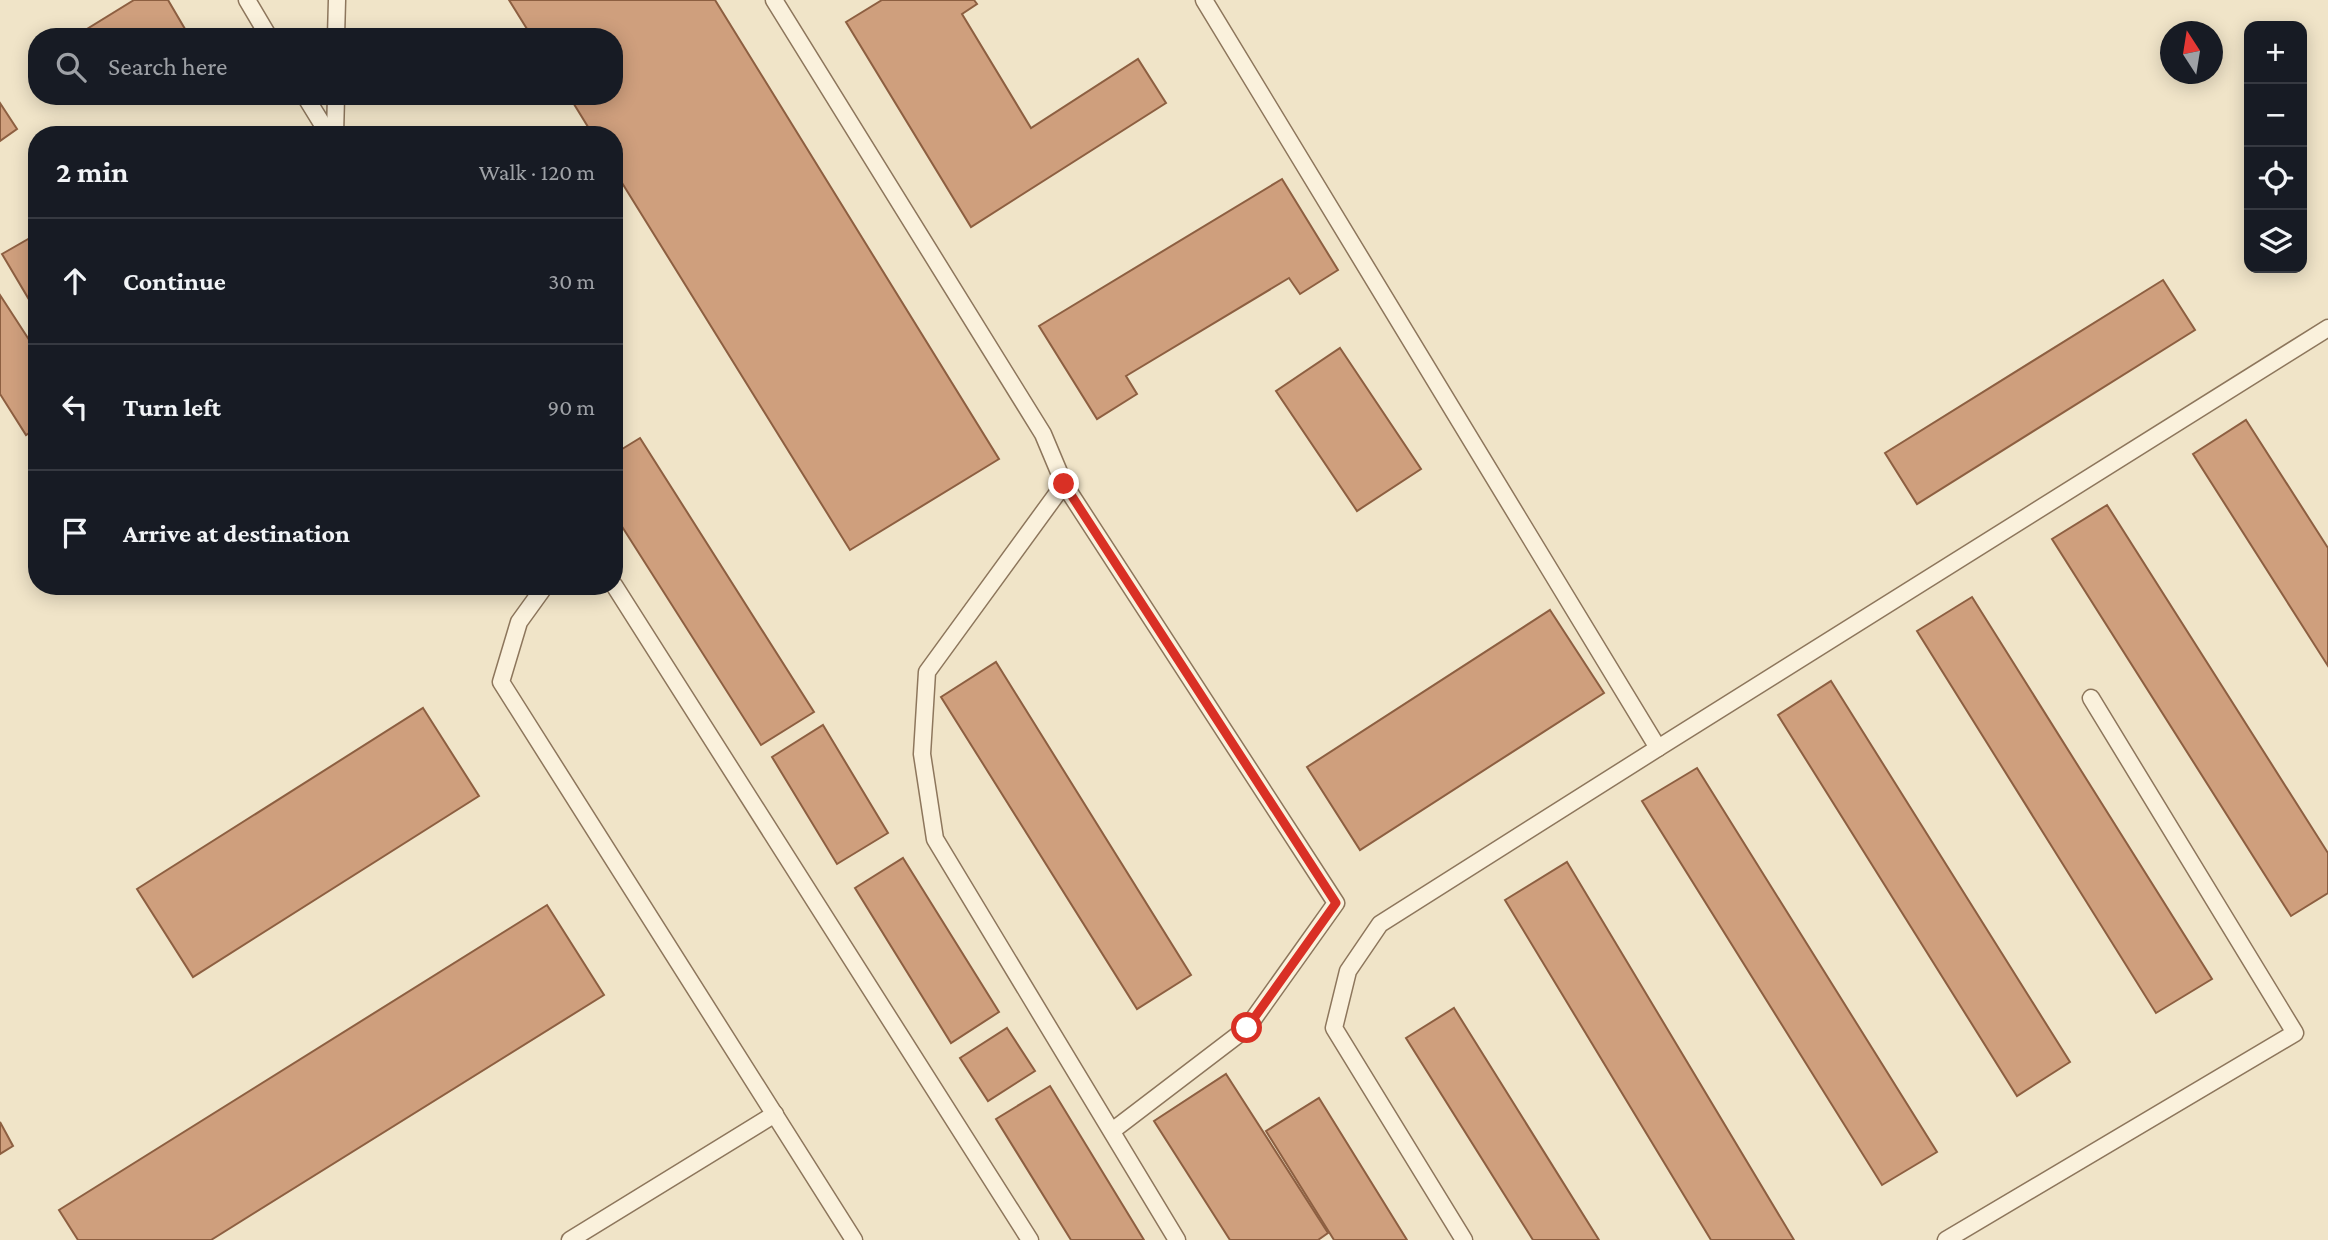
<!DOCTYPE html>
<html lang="en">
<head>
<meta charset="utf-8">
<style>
	:root { --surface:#171b24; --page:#20242c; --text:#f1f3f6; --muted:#9ea1a6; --line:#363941 }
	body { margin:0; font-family:"Crimson Pro",serif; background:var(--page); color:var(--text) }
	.controls { position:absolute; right:21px; top:21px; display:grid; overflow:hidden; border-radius:14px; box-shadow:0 4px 18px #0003 }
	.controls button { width:63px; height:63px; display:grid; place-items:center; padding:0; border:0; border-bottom:2px solid var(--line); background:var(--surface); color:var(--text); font:35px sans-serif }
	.compass { position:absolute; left:2160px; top:21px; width:63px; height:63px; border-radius:50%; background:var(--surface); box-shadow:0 4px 18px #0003; rotate:348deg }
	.stop { position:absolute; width:21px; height:21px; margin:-16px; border:5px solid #d93025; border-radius:50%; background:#fff }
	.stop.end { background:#d93025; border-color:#fff; box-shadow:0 2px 7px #0008 }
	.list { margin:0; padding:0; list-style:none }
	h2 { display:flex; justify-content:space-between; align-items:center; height:91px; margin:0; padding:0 28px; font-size:30px }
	h2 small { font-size:23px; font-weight:400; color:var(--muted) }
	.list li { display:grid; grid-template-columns:46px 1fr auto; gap:21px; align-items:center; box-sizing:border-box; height:126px; padding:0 28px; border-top:2px solid var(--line) }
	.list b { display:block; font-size:26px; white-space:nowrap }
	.list em { font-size:23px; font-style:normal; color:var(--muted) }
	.icon { flex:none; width:38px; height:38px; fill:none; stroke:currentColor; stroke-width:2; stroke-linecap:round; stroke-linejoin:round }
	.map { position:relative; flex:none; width:2328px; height:1240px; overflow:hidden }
	.search { position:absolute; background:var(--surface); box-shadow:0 4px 18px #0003; left:28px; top:28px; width:595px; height:77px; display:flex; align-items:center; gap:18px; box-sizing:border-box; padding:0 24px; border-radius:28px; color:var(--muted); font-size:26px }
	.panel { position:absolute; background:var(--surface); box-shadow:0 4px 18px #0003; left:28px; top:126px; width:595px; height:469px; border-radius:28px }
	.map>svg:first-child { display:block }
	.building { fill:#cf9f7d; stroke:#8d5f41; stroke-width:2 }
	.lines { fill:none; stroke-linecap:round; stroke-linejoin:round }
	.service-casing { stroke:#8d765c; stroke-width:19 }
	.service { stroke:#faf1dc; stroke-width:16 }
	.route { stroke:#d93025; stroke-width:9 }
</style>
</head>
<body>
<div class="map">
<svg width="2328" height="1240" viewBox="0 0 2328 1240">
	<rect width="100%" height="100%" fill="#f0e4c8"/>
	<!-- building -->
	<g class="building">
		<polygon points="134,0 168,0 185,29 173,37 74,37"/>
		<polygon points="509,0 715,0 999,459 850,550 614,170 614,135 593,135 569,96 614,96 614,37 532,37"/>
		<polygon points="882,0 974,0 977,4 962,14 1031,128 1138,59 1166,103 971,227 846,22"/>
		<polygon points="0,103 17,129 0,141"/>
		<polygon points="1282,179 1338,270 1300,294 1289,278 1126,376 1137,394 1097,419 1039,326"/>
		<polygon points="37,234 37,313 2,254"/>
		<polygon points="2163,280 2195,330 1917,504 1885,453"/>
		<polygon points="0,295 37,352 37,428 26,435 0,394"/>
		<polygon points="1340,348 1421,469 1357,511 1276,391"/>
		<polygon points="2246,420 2328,548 2328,666 2193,454"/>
		<polygon points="640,438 814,712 761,745 614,514 614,454"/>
		<polygon points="2107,505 2328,853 2328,893 2291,916 2052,539"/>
		<polygon points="1972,597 2212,979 2156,1013 1917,631"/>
		<polygon points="1550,610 1604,693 1360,850 1307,767"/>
		<polygon points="996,662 1191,975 1137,1009 941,697"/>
		<polygon points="1831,681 2070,1062 2017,1096 1778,715"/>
		<polygon points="423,708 479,796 193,977 137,889"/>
		<polygon points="823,725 888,833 837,864 772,757"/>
		<polygon points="1697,768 1937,1152 1882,1185 1642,801"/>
		<polygon points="903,858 999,1012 951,1043 855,888"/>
		<polygon points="1567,862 1794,1240 1711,1240 1505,900"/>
		<polygon points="547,905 604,995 211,1240 78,1240 59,1210"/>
		<polygon points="1454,1008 1599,1240 1533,1240 1406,1038"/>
		<polygon points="1007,1028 1035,1071 988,1101 960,1058"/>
		<polygon points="1226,1074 1328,1233 1318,1240 1230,1240 1154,1121"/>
		<polygon points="1050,1086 1144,1240 1071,1240 996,1119"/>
		<polygon points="1319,1098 1407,1240 1334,1240 1266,1131"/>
		<polygon points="0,1122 13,1146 0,1154"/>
	</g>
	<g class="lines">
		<!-- service casing -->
		<g class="service-casing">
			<g id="service">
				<polyline points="247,0 269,37"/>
				<polyline points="774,0 1043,434 1064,484 927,672 922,754 935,839 1177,1240"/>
				<polyline points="1204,0 1658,748 2328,328"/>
				<polyline points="336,37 337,0"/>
				<polyline points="305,96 329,135"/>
				<polyline points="335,135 336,96"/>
				<polyline points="1064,484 1336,903 1247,1028 1112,1131"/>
				<polyline points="614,585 1030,1240"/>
				<polyline points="545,586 519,622 501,682 854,1240"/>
				<polyline points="570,1240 775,1114"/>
				<polyline points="1464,1240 1334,1028 1348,971 1380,924 1658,748"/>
				<polyline points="1946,1240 2295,1033 2091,698"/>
			</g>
		</g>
		<!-- service -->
		<use href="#service" class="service"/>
	</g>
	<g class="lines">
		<!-- route -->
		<polyline class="route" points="1064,484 1336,903 1247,1028"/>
	</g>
</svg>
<div class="controls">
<button>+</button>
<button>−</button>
<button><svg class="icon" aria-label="locate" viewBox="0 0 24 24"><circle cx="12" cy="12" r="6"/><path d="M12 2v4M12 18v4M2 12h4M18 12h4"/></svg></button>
<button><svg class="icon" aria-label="layers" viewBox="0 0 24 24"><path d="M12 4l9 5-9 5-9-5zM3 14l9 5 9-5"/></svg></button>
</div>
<svg class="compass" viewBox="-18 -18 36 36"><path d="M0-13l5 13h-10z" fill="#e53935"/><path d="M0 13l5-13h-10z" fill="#9ea1a6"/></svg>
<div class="stop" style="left:1247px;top:1028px"></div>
<div class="stop end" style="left:1064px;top:484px"></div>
<div class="search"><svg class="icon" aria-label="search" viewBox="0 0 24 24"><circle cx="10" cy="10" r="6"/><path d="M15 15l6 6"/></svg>Search here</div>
<section class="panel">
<h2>2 min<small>Walk · 120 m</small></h2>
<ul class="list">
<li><svg class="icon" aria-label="ahead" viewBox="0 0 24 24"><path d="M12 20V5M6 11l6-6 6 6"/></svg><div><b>Continue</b></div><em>30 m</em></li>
<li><svg class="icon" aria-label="left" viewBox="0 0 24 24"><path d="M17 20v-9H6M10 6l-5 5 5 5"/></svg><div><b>Turn left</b></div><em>90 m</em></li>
<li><svg class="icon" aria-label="arrive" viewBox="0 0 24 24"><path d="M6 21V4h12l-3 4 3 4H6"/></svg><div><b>Arrive at destination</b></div></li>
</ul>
</section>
</div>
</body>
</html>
